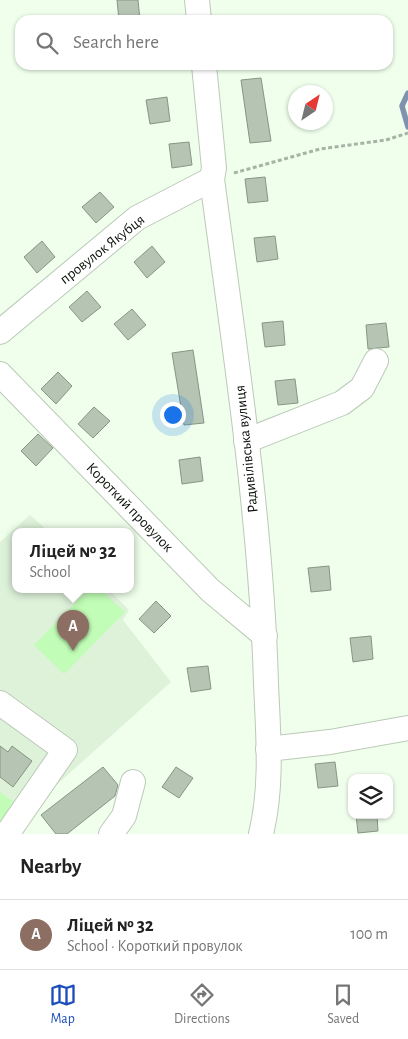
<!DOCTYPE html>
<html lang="en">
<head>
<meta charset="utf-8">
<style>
	:root { --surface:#fff; --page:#f6f6f6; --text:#222; --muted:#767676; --line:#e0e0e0; --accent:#1c4ebb }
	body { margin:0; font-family:"Alegreya Sans",sans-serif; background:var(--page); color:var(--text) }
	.controls { position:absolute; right:15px; bottom:15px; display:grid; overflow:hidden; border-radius:10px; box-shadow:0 1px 4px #0004 }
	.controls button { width:45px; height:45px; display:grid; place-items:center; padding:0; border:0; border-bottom:1px solid var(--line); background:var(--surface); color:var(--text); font:25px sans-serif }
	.compass { position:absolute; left:288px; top:85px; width:45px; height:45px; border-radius:50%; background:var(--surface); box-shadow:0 1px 4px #0004; rotate:35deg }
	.you { position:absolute; left:172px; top:414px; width:18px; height:18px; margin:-12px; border:4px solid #fff; border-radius:50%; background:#1a73e8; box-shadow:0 0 0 8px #1a73e833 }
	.badge { display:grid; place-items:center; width:32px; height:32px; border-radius:50%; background:var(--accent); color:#fff; font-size:16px; font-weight:700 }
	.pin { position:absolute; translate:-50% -41px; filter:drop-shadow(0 1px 2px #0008) }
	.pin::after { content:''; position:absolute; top:26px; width:18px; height:15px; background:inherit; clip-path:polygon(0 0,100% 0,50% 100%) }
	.popup { position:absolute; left:12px; top:528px; width:122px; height:65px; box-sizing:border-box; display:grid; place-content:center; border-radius:10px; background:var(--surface); filter:drop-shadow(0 1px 4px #0005); font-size:16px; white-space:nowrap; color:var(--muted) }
	.popup b { font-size:19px; color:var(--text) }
	.popup::after { content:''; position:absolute; left:50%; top:100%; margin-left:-10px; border:10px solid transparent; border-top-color:var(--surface) }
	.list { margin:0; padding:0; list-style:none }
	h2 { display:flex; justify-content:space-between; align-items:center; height:65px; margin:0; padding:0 20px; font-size:21px }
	h2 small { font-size:16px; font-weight:400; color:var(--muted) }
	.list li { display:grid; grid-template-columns:32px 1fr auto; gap:15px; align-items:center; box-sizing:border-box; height:70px; padding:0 20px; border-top:1px solid var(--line) }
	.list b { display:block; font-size:19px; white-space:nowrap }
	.list p { margin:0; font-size:16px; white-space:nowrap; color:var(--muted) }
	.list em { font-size:16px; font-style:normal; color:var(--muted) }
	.icon { flex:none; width:28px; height:28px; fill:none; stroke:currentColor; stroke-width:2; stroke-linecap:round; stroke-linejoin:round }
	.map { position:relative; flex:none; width:408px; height:834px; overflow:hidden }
	.search { position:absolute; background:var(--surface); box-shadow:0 1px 4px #0004; left:15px; right:15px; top:15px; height:55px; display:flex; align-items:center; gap:12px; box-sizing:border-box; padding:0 18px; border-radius:15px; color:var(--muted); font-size:19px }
	.sheet { height:135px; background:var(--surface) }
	nav { display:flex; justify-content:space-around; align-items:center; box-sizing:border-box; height:70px; border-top:1px solid var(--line); background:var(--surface); font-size:14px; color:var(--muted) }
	nav a { display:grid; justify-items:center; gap:2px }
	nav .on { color:var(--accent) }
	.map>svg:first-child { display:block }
	.built { fill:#def2da }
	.green { fill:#c1fdb6 }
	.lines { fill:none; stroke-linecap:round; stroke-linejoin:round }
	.stream { stroke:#7f92af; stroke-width:5.5 }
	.building { fill:#b6c5b3; stroke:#879584 }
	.minor-casing { stroke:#bbcab8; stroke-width:26 }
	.path { stroke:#a7b3a4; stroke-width:3; stroke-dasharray:4 2.5; stroke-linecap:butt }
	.minor { stroke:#fff; stroke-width:24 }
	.labels { text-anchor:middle; stroke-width:5; stroke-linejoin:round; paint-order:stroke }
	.street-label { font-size:15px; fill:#0b100a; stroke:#fff }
</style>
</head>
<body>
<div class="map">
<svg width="408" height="834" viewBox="0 0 408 834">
	<rect width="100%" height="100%" fill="#efffec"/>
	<!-- built -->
	<polygon class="built" points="30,515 49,532 15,532 15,590 109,590 129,610 123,620 171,682 3,833 0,831 0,542"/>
	<!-- green -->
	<g class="green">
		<polygon points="88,590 101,590 125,612 64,674 34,645"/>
		<polygon points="0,792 22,808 0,831"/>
	</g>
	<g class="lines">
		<!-- stream -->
		<polyline class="stream" points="408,93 402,106 408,127"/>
	</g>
	<!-- building -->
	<g class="building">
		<polygon points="117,0 138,0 140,20 119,20"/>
		<polygon points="261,78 271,141 250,143 241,80"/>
		<polygon points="167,97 170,121 150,124 146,100"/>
		<polygon points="189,142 192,165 172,168 169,144"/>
		<polygon points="265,177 268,201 248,203 245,179"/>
		<polygon points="100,192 114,207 96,223 82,207"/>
		<polygon points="275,236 278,259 257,262 254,238"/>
		<polygon points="42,241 55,257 37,273 24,257"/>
		<polygon points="152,246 165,262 147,278 134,262"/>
		<polygon points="87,291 101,307 82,322 69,307"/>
		<polygon points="132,309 146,325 128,340 114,324"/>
		<polygon points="283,321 285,345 265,347 262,323"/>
		<polygon points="386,323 389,347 368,349 366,325"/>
		<polygon points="193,350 204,423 184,425 172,353"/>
		<polygon points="58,372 72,386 56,404 41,389"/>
		<polygon points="295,379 298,403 278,405 275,381"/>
		<polygon points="94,407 110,421 93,438 78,424"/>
		<polygon points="38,434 53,448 36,466 21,451"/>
		<polygon points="200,457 203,481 182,484 179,460"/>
		<polygon points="329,566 331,590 311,592 308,568"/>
		<polygon points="156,601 171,616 154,633 139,619"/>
		<polygon points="371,636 373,659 353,662 350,638"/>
		<polygon points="208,666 211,689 191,692 187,668"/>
		<polygon points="0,746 8,752 12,746 32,761 13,787 0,777"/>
		<polygon points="335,762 338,786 318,788 315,764"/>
		<polygon points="103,767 118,785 115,796 67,834 56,834 41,815"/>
		<polygon points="176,767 193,778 179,798 162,787"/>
		<polygon points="356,815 377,815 378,831 358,833"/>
	</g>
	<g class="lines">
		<!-- minor casing -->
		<g class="minor-casing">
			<g id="minor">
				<polyline points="197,0 199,20"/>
				<path d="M204,65L214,168L212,179C234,346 261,515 266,683C268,733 273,785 261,834"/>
				<polyline points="0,332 137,218 212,179"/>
				<polyline points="0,374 210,590 265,636"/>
				<polyline points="246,441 342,403 362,388 376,361"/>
				<polyline points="0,703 65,750 7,834"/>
				<polyline points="268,749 330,742 408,728"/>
				<polyline points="111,834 124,816 133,782"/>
			</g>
		</g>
		<!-- path -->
		<polyline class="path" points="234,173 320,149 386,140 408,133"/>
		<!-- minor -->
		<use href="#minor" class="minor"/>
	</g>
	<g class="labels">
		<!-- street labels -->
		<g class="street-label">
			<text transform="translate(102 249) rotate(-38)" y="5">провулок Якубця</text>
			<text transform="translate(246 449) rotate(-96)" y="5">Радивілівська вулиця</text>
			<text transform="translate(130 507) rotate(46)" y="5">Короткий провулок</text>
		</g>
	</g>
</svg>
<div class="controls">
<button><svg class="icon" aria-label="layers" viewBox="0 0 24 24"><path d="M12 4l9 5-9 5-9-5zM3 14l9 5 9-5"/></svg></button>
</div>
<svg class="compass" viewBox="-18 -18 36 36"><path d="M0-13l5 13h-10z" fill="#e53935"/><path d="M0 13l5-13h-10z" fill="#767676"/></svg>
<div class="you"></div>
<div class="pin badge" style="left:73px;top:651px;background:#8d6e63">A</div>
<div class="popup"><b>Ліцей № 32</b>School</div>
<div class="search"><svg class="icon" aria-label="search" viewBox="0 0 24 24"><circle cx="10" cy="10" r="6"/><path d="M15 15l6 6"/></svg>Search here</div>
</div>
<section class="sheet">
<h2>Nearby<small></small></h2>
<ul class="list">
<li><span class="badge" style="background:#8d6e63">A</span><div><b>Ліцей № 32</b><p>School · Короткий провулок</p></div><em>100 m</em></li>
</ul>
</section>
<nav>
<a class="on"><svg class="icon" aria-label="map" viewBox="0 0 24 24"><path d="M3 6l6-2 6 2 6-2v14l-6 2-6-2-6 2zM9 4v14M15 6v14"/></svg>Map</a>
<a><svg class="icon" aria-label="directions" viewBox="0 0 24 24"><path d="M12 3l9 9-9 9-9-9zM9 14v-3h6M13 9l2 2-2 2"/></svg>Directions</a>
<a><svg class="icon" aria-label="saved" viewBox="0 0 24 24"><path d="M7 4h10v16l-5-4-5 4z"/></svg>Saved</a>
</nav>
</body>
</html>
